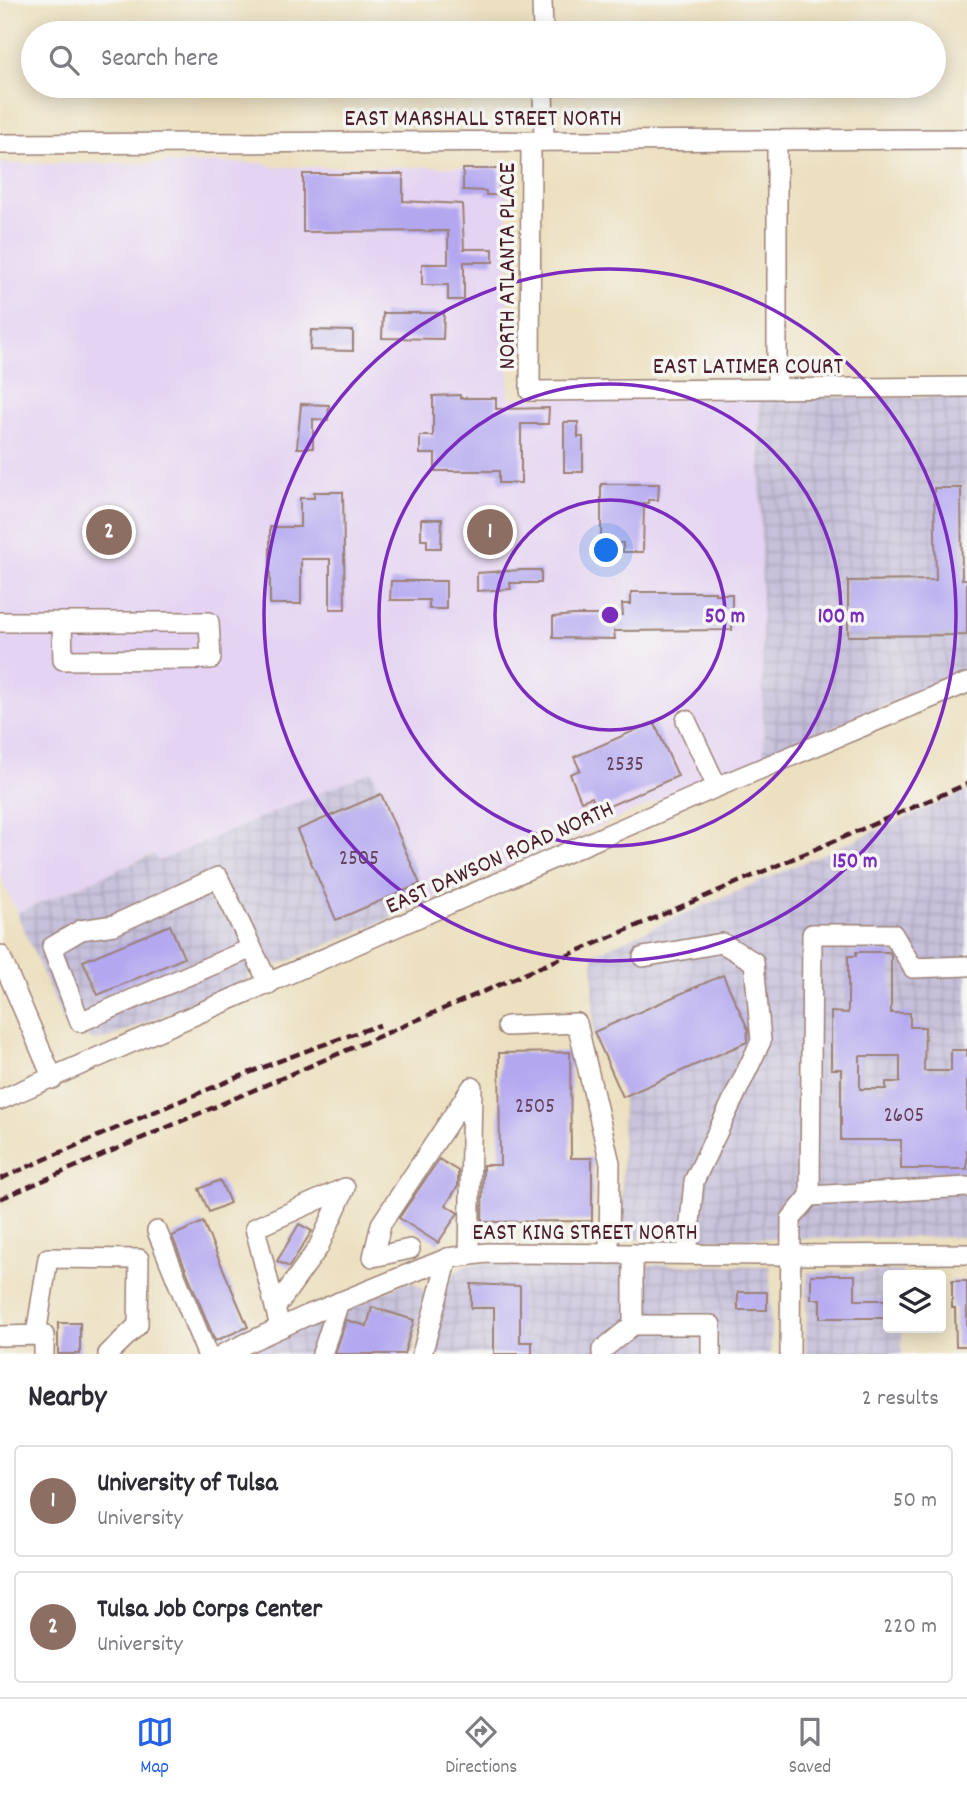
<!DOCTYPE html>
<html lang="en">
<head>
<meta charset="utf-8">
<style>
	:root { --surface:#fff; --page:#f7f7f7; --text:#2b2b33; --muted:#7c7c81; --line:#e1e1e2; --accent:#2563eb }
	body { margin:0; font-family:Dekko,sans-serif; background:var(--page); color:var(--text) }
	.controls { position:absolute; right:21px; bottom:21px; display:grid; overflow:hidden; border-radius:7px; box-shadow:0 4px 18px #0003 }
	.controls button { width:63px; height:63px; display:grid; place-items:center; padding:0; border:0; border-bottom:2px solid var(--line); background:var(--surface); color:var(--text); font:35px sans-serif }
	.you { position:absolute; left:607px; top:551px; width:24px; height:24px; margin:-18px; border:5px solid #fff; border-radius:50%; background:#1a73e8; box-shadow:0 0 0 10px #1a73e833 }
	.badge { display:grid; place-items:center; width:46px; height:46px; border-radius:50%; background:var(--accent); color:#fff; font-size:23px; font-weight:700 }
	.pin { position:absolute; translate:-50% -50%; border:4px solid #fff; box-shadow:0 2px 7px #0006 }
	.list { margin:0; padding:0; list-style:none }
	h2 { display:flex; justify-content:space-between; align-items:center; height:91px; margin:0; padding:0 28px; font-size:30px }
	h2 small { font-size:23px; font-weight:400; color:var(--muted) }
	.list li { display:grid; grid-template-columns:46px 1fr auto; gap:21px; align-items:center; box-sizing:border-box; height:112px; margin:0 14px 14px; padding:0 14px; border:2px solid var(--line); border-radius:7px }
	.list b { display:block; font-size:26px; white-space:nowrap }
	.list p { margin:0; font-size:23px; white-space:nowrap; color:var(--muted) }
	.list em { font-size:23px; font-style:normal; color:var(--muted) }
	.icon { flex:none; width:38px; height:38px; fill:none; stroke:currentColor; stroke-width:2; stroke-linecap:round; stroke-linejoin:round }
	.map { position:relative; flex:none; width:967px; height:1354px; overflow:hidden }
	.search { position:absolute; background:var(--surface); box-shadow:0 4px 18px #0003; left:21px; right:21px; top:21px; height:77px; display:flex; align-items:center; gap:18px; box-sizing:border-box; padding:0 24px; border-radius:38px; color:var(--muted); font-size:26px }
	.sheet { height:343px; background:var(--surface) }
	nav { display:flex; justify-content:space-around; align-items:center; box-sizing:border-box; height:98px; border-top:2px solid var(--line); background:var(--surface); font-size:19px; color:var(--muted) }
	nav a { display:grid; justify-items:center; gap:4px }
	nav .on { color:var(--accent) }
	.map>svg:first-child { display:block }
	.built { fill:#e4d3f2 }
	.industrial { fill:url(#industrial-grid) }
	.building { fill:#b3a7f0; fill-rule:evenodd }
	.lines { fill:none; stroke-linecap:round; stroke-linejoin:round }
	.minor-casing { stroke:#9b8076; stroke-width:22 }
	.minor { stroke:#fff; stroke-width:19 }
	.rail { stroke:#4a1f2b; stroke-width:4.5; stroke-dasharray:10 5; stroke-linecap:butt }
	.ring { fill:none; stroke:#7b2cbf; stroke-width:3.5 }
	.labels { text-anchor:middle; stroke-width:7; stroke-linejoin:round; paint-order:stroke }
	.number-label { font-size:21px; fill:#64415c }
	.street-label { font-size:24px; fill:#4a1f2b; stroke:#f6f6f2 }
	.centre { fill:#7b2cbf; stroke:#f6f6f2; stroke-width:3.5 }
	.ring-label { font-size:21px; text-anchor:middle; font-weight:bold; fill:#7b2cbf; stroke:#f6f6f2; stroke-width:7; stroke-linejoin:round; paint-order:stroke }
</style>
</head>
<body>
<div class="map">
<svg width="967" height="1354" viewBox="0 0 967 1354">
	<defs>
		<pattern id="industrial-grid" width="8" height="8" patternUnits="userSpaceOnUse" patternTransform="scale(1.75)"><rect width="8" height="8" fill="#c6c0da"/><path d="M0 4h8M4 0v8" fill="none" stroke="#aca5bb"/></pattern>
	</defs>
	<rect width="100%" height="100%" fill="#f6f6f2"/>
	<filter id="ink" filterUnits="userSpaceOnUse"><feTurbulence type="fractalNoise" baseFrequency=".0143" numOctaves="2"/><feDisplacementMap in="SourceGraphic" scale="14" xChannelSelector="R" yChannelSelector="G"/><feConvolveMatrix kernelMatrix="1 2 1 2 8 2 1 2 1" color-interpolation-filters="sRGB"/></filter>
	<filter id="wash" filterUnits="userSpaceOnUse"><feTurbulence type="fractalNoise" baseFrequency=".00686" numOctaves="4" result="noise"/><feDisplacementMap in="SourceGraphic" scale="28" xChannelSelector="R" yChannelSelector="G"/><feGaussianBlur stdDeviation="1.57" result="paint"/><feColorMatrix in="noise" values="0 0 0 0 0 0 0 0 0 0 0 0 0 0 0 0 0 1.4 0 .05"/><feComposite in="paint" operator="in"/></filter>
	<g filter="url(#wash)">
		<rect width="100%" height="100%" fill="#ece0c0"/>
		<!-- built -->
		<polygon class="built" points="264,163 273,167 507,167 509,398 759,397 764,757 712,777 429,902 372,771 158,862 153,854 17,913 0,876 0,164"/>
		<!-- industrial -->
		<g class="industrial">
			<polygon points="759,397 967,397 967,670 764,757"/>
			<polygon points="372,771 429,902 276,966 270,959 250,968 247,980 106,1039 93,1040 68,1032 17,913 154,854 158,861"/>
			<polygon points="967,791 967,1237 622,1239 623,1097 594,1032 593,954"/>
			<polygon points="484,1263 770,1266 771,1354 428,1354 447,1284 455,1272 467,1265"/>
			<polygon points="902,1271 902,1275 888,1275 888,1328 902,1328 902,1354 806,1354 807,1272"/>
			<polygon points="413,1282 422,1288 425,1296 412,1354 241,1354 405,1283"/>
		</g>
		<g id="blocks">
			<!-- building -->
			<g class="building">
				<polygon points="463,169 499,169 499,195 486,195 486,191 463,190"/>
				<polygon points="303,174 403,174 403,201 462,204 464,249 493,249 493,262 464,262 464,300 448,300 448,285 422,285 422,264 448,264 448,231 303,232"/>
				<polygon points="383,313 444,313 443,339 382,338"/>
				<polygon points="311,330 353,331 353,351 310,350"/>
				<polygon points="460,395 460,398 496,398 496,409 549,408 548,424 521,424 521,483 499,483 499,471 435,471 435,454 420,454 420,436 433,436 433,396"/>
				<polygon points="301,404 329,405 328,420 313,419 313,448 297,448"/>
				<polygon points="564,422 578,422 578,437 583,437 583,472 564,472"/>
				<polygon points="601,484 659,484 658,500 648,500 648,503 644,503 643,552 623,552 623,543 601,543"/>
				<polygon points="934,488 961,488 962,579 967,579 967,635 848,636 848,581 936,580"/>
				<polygon points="314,492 343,492 345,609 330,609 330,559 301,559 301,604 270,604 270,527 300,527 300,498 314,498"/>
				<polygon points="421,519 442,519 441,548 427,548 427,540 421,540"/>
				<polygon points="473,532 488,532 488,546 473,545"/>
				<polygon points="521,570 541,570 541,583 510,583 511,589 477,591 477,573"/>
				<polygon points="391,581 446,581 446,609 429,609 429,600 390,600"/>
				<polygon points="631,592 715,592 715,594 732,594 732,630 614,631 615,639 553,638 553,617 574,615 623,615 622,604 631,604"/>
				<polygon points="654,722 678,776 598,811 592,797 581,801 570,774 580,770 574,757"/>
				<polygon points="381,794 420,884 336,920 297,830"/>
				<polygon points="170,925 184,958 98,995 83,961"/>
				<path d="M856,952H889L891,955V1013H910V1027H925L924,1071H951V1050H967V1169H901V1140H841V1069H831V1012L848,1013V956H856ZM860,1056H900V1082H886V1089H860Z"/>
				<polygon points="723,975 748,1029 747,1042 623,1097 594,1032"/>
				<polygon points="570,1052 571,1158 592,1158 592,1221 482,1222 483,1165 500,1165 499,1053"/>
				<polygon points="439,1159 458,1171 458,1186 446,1205 458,1213 438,1243 399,1218"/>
				<polygon points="220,1180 230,1203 209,1212 199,1189"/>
				<polygon points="203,1222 248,1327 215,1341 172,1236"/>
				<polygon points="299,1224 312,1231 289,1267 277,1261"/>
				<polygon points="811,1275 855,1275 855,1300 888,1300 888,1318 820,1318 820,1299 811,1299"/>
				<polygon points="952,1281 967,1281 967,1346 956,1346 955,1308 952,1308"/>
				<polygon points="471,1284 520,1286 520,1342 532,1342 532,1354 494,1354 494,1308 471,1308"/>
				<rect x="738" y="1292" width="29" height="18"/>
				<polygon points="372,1307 414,1320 404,1354 335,1354 346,1320 367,1326"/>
				<rect x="58" y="1323" width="22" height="31"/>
			</g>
		</g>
	</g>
	<g filter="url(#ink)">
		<use href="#blocks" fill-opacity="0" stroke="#9b8076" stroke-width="2"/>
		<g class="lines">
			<!-- minor casing -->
			<g class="minor-casing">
				<g id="minor">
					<polyline points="542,0 543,33"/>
					<polyline points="543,86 544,141"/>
					<polyline points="777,140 777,389"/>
					<polyline points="531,141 530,391 967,387"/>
					<polyline points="0,144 967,139"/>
					<polyline points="0,622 209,622 211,659 63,660 62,622"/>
					<polyline points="686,720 717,787"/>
					<path d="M252,948L80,1022L52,947L81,930L114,925L218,877C235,913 252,948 269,984"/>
					<polyline points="0,955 53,1079"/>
					<polyline points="643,957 722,943 754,962 761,1041 694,1181 687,1254"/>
					<polyline points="507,1026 577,1023 610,1163 609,1254"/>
					<polyline points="0,1100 717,787 967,683"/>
					<polyline points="810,1196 967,1187"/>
					<polyline points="157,1231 207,1354"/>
					<polyline points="410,1249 373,1257 381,1224 472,1087 469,1255"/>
					<polyline points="275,1308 318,1248 345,1188 255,1228 280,1327"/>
					<polyline points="633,1325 633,1254"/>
					<polyline points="36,1335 48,1258 139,1259 138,1325 108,1354"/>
					<polyline points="0,1336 44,1335 44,1354"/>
					<polyline points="223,1354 308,1315 448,1258 487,1253 790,1255 967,1254"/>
					<polyline points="322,1354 339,1302"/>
					<polyline points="422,1354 448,1258"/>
					<polyline points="602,1354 602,1350 633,1325 711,1325 711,1354"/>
					<polyline points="790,1354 791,1219 810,1196 812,934 893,934 913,968 967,966"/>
				</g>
			</g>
			<!-- minor -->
			<use href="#minor" class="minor"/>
			<!-- rail -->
			<g class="rail">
				<path d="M0,1179C126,1124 250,1068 380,1025"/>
				<polyline points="0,1199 967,784"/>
			</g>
		</g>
	</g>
	<!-- distance rings -->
	<g class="ring">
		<circle cx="610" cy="615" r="115"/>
		<circle cx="610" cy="615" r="231"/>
		<circle cx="610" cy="615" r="346"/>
	</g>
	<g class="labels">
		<!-- number labels -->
		<g class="number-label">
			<text x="625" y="770">2535</text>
			<text x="359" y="864">2505</text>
			<text x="535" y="1112">2505</text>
			<text x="904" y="1121">2605</text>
		</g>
		<!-- street labels -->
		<g class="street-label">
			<text x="483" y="125">EAST MARSHALL STREET NORTH</text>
			<text transform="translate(506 266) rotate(-90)" y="8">NORTH ATLANTA PLACE</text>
			<text x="748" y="373">EAST LATIMER COURT</text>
			<text transform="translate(499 856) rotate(-24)" y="8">EAST DAWSON ROAD NORTH</text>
			<text x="585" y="1239">EAST KING STREET NORTH</text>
		</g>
	</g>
	<circle cx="610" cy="615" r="10" class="centre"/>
	<g class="ring-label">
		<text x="725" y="622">50 m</text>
		<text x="841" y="622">100 m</text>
		<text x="855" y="867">150 m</text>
	</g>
</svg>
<div class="controls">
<button><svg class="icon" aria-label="layers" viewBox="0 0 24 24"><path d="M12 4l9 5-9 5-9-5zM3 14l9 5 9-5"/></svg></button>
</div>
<div class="you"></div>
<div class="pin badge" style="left:490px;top:532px;background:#8d6e63">1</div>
<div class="pin badge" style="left:109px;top:532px;background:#8d6e63">2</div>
<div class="search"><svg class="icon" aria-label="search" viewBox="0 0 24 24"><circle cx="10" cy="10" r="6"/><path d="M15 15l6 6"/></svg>Search here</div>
</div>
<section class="sheet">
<h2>Nearby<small>2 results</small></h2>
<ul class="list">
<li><span class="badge" style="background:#8d6e63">1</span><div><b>University of Tulsa</b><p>University</p></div><em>50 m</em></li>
<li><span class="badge" style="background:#8d6e63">2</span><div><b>Tulsa Job Corps Center</b><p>University</p></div><em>220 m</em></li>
</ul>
</section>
<nav>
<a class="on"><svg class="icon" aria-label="map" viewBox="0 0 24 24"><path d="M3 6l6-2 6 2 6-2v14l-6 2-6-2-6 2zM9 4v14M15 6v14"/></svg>Map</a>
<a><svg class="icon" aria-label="directions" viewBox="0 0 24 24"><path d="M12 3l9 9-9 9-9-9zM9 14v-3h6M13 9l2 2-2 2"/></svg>Directions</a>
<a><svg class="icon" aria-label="saved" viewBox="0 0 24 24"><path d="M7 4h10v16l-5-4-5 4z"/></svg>Saved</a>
</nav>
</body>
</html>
